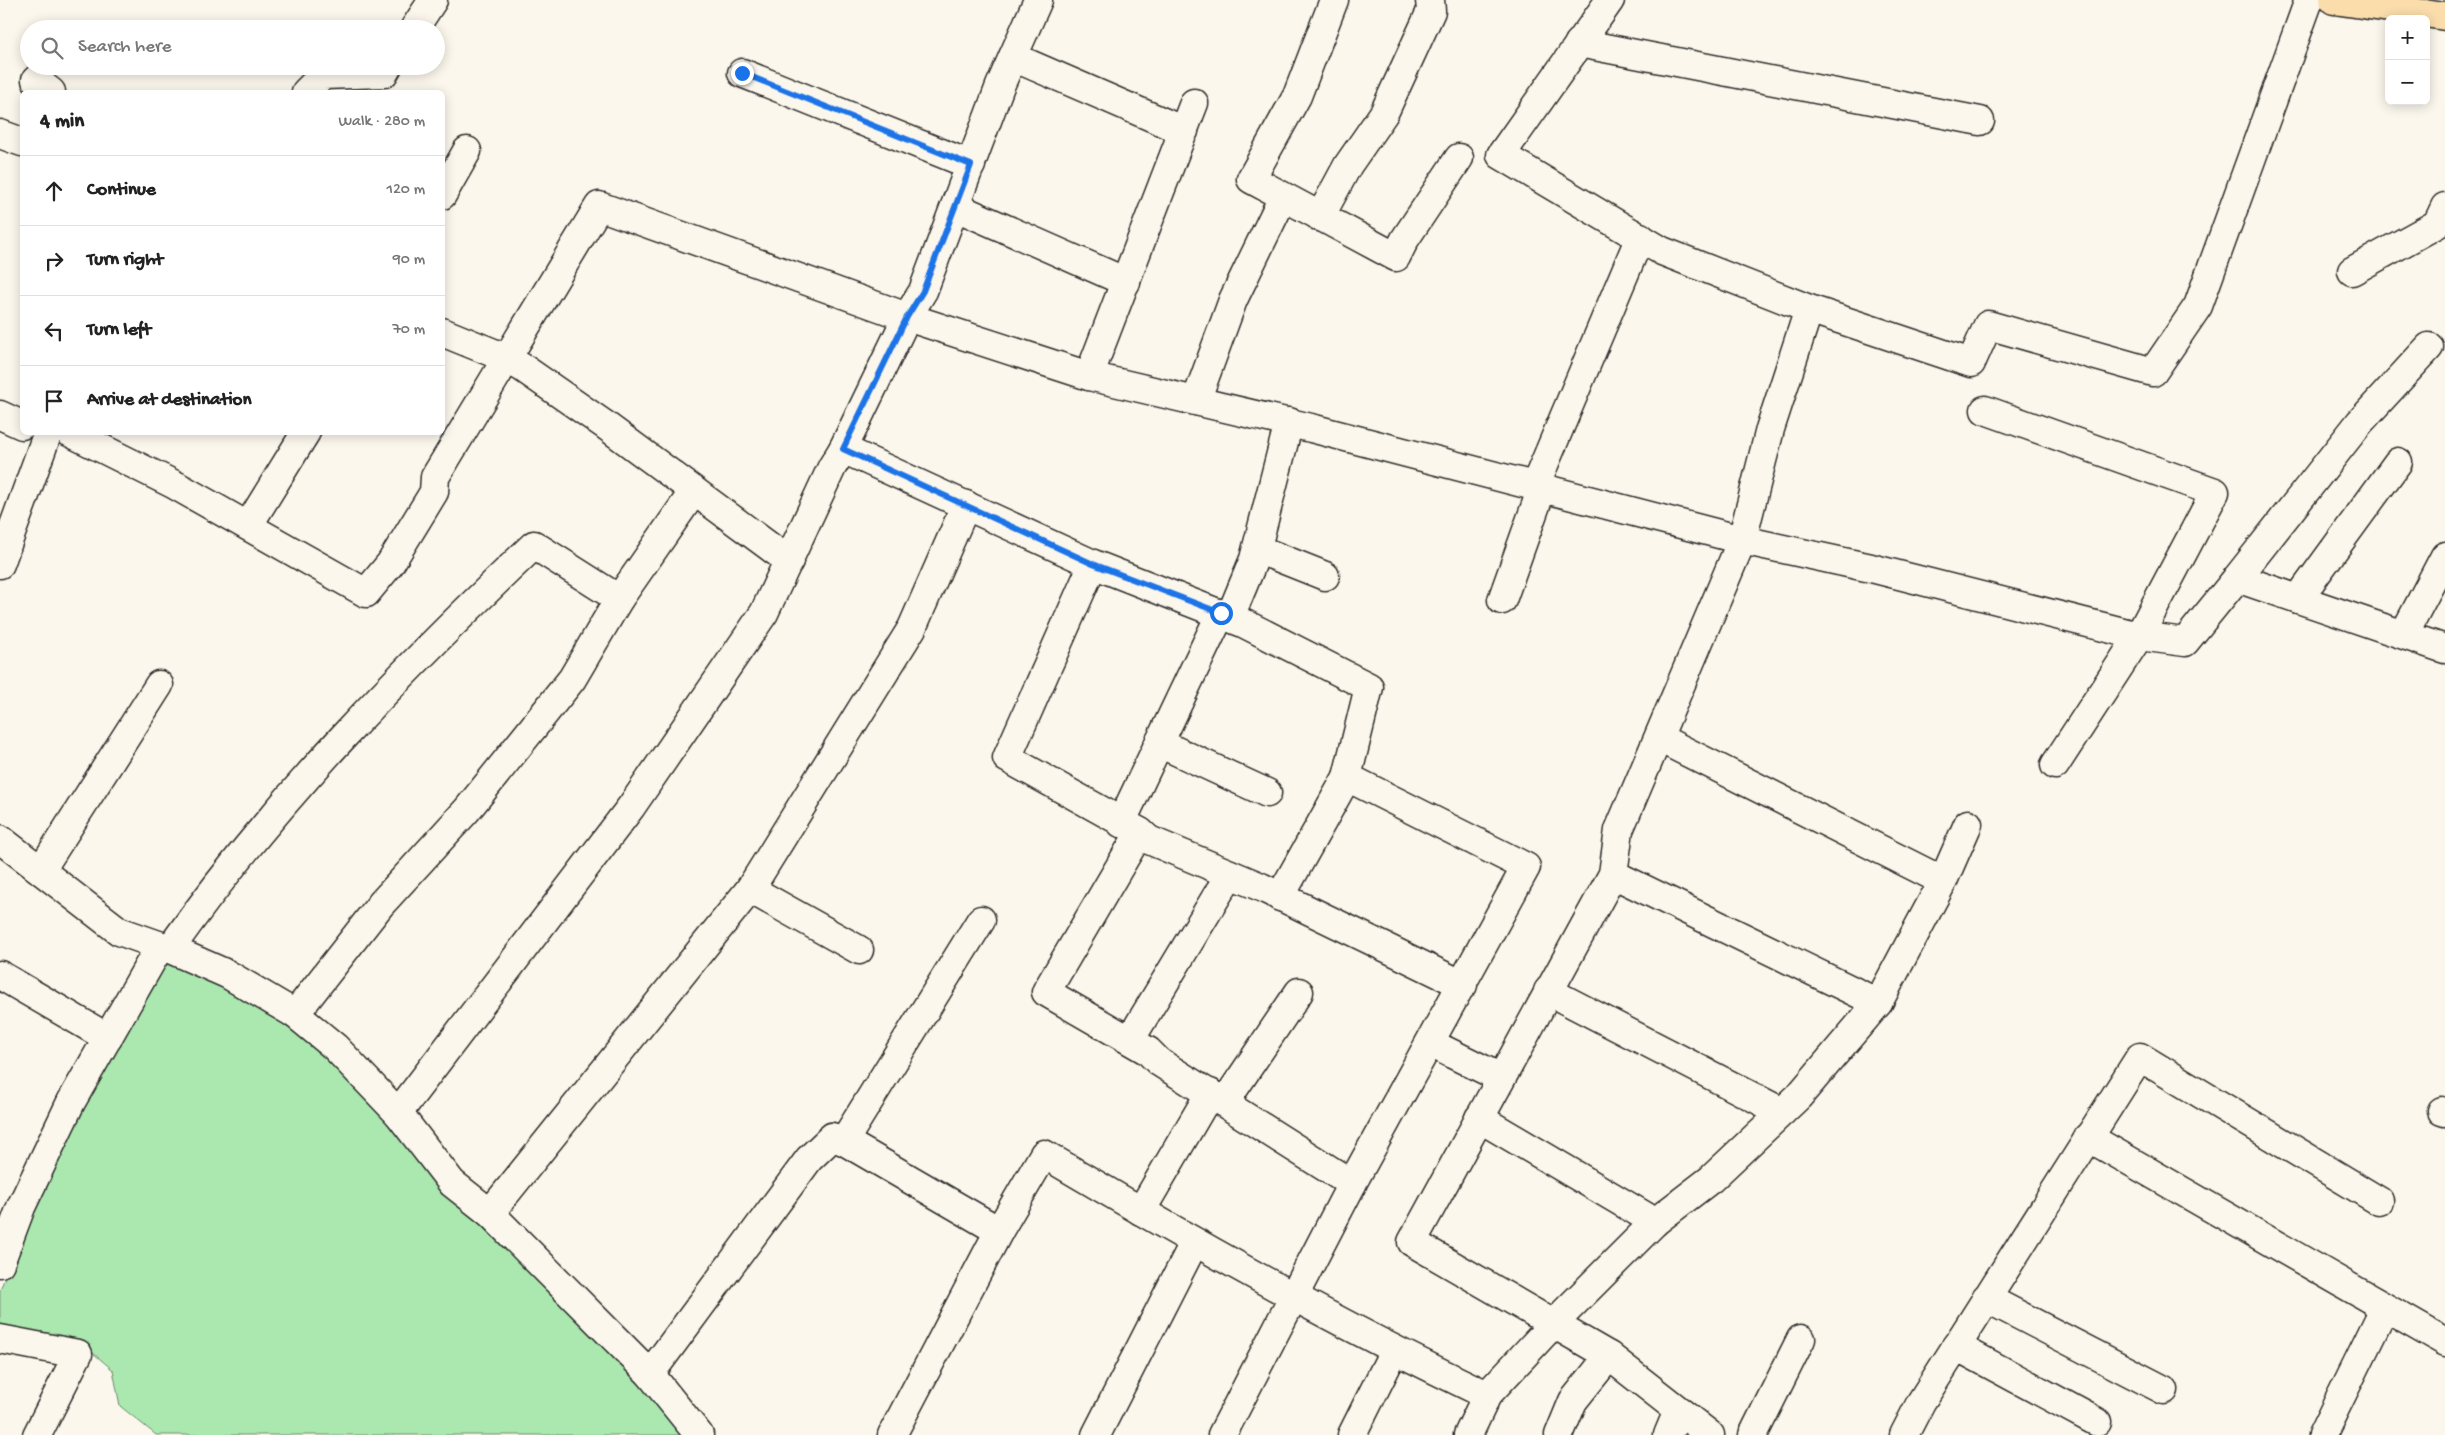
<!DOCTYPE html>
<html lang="en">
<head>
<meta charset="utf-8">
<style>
	:root { --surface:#fff; --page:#f6f6f6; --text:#222; --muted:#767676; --line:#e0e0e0 }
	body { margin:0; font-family:"Gochi Hand",sans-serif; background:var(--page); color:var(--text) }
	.controls { position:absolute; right:15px; top:15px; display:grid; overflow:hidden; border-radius:8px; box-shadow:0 2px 12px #0003 }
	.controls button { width:45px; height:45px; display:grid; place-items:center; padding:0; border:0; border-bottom:1px solid var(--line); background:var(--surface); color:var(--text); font:25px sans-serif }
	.stop { position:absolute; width:15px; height:15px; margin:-11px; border:4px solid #1a73e8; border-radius:50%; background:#fff }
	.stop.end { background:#1a73e8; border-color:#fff; box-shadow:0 1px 5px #0008 }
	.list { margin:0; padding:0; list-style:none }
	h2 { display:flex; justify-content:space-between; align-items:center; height:65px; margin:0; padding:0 20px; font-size:21px }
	h2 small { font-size:16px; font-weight:400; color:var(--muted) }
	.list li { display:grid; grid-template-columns:32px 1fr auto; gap:15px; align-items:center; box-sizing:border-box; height:70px; padding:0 20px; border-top:1px solid var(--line) }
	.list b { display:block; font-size:19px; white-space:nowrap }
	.list em { font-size:16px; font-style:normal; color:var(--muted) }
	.icon { flex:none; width:28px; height:28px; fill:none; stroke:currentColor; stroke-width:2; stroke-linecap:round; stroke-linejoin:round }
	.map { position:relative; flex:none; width:2445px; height:1435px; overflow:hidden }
	.search { position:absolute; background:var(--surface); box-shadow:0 2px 12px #0003; left:20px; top:20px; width:425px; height:55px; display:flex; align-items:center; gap:12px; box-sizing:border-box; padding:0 18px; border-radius:28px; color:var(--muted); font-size:19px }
	.panel { position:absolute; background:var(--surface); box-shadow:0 2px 12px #0003; left:20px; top:90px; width:425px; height:345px; border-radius:8px }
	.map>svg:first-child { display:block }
	.green { fill:#abe8af; stroke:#6b8a6d }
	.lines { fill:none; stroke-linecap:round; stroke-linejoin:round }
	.minor-casing { stroke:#2b2b2b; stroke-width:31 }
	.highway-casing { stroke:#2b2b2b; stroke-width:31 }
	.minor { stroke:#fbf7ec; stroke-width:28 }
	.highway { stroke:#faddab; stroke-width:28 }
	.route { stroke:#1a73e8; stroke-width:6 }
</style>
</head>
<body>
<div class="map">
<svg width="2445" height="1435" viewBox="0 0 2445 1435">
	<rect width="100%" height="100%" fill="#fbf7ec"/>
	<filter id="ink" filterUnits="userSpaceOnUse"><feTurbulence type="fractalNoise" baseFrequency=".02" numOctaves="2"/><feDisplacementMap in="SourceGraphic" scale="10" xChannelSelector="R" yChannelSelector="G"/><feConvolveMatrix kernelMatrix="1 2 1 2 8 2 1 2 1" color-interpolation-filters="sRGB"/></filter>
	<g filter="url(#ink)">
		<!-- green -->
		<polygon class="green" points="167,961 259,1002 323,1051 605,1339 684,1435 156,1435 120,1406 113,1370 93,1353 62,1342 0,1331 0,1290 49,1163"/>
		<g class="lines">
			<!-- minor casing -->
			<g class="minor-casing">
				<g id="minor">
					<polyline points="1334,0 1297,96 1251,179 1396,257 1405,239 1459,158"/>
					<polyline points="1610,0 1501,155 1662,251 1809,309 1770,429 1742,540 1619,830 1613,874 1412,1242 1609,1356 1710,1435"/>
					<polyline points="414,29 433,0"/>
					<polyline points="1579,43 1980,121"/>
					<polyline points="1013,57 1184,131"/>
					<polyline points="742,73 971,165"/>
					<polyline points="36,80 51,92"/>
					<polyline points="306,92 323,75 384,73 388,66"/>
					<polyline points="0,134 22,142"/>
					<polyline points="442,195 467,151"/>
					<polyline points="956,207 1126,282"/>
					<polyline points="1320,217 1348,165 1384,113 1431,11 1430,0"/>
					<polyline points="2352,271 2437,224 2445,207"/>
					<polyline points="1809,309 1971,363 1988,325 2153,372 2198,306 2309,0"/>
					<polyline points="442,332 506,358 523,368 605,425 789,561"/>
					<polyline points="1089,376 1194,103"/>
					<polyline points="1196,401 1233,300 1283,197"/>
					<polyline points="1985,410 2215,492 2139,636 2055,765"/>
					<polyline points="0,415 22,425"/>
					<polyline points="69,432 175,485 366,593 390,564 434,492 435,477 599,206 907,317 923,291 1000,86 1038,0"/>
					<polyline points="1535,486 1640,237"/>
					<polyline points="248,526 306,432"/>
					<polyline points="1257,549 1325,576"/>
					<polyline points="0,564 48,432"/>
					<polyline points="1093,564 1007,758 1140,832 1149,840 1261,887 1463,985"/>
					<polyline points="2237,578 2360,422 2429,347"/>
					<polyline points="2298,599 2398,462"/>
					<polyline points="1502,600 1542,488"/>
					<polyline points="1230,617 1254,559 1289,422"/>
					<polyline points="2404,634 2445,556"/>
					<polyline points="1659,738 1943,881"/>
					<polyline points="1159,743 1267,793"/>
					<polyline points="1121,823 1221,613"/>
					<polyline points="1140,832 1046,992 1148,1051 1159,1062 1352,1184"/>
					<polyline points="0,839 119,931 170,949 227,974 295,1014 335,1047 398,1113 452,1183 490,1213 650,1374 699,1435"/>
					<polyline points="41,870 159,685"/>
					<polyline points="750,889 859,950"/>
					<polyline points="1280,897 1347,777"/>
					<path d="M170,949C275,800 402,671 534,545L619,599"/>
					<polyline points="0,975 108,1038"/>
					<polyline points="1548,991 1782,1112"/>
					<polyline points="1878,1003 1943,881 1968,824"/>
					<polyline points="295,1014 381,904 467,810 572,679 619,599 694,491"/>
					<polyline points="1130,1040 1230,874"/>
					<polyline points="1430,1043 1501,1078"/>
					<polyline points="1225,1102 1299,992"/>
					<polyline points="2442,1111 2445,1112"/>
					<polyline points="398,1113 631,807 764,613 832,467 843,449"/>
					<polyline points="1479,1118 1655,1222"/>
					<polyline points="2088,1137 2445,1342"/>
					<polyline points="844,1141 981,920"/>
					<polyline points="1141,1211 1210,1093"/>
					<polyline points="490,1213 750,889 912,628 966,505"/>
					<polyline points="0,1263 21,1207 71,1102 160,946"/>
					<polyline points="1986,1298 2164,1390"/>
					<polyline points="0,1339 78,1354 37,1435"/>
					<polyline points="1956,1346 2097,1422"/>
					<polyline points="650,1374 809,1159 832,1137 844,1141 999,1231"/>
					<path d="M892,1435L999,1231L1044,1154C1189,1240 1335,1323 1487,1395"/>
					<polyline points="1096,1435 1194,1243"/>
					<polyline points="1222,1435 1354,1180 1526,867 1347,777 1369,687 1243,623 1093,564 843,449 907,317 1089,376 1311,428 1742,540 1871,568 2139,636 2185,642 2237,578 2445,649"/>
					<polyline points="1352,1435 1394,1351"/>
					<polyline points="1468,1435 1487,1395 1554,1323 1655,1222 1711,1179 1799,1096 1878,1003 1613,874"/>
					<polyline points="1559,1435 1573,1401 1609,1356"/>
					<polyline points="1668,1435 1678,1411"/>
					<polyline points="1753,1435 1801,1339"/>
					<polyline points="1904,1435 1921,1402 2140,1057 2379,1201"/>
					<polyline points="2322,1435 2384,1309"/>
				</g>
			</g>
			<!-- highway casing -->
			<g class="highway-casing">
				<polyline id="highway" points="2334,0 2445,16"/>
			</g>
			<!-- minor -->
			<use href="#minor" class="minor"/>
			<!-- highway -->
			<use href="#highway" class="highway"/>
		</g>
	</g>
	<g class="lines" filter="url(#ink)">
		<!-- route -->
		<polyline class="route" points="742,73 971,165 923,291 907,317 843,449 1093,564 1221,613"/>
	</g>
</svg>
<div class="controls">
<button>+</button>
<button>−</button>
</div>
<div class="stop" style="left:1221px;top:613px"></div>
<div class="stop end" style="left:742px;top:73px"></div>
<div class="search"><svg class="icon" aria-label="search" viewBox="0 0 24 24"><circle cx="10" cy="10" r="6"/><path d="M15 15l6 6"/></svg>Search here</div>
<section class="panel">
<h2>4 min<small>Walk · 280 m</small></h2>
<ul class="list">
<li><svg class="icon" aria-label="ahead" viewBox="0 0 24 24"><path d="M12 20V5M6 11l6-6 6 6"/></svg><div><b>Continue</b></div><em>120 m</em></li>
<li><svg class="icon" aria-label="right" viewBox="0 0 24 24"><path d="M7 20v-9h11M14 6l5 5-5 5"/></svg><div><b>Turn right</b></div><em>90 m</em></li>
<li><svg class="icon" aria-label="left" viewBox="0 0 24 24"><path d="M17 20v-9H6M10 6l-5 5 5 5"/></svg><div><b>Turn left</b></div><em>70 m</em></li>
<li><svg class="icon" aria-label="arrive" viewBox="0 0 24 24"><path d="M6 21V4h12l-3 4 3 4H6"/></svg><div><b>Arrive at destination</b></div></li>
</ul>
</section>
</div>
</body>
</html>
